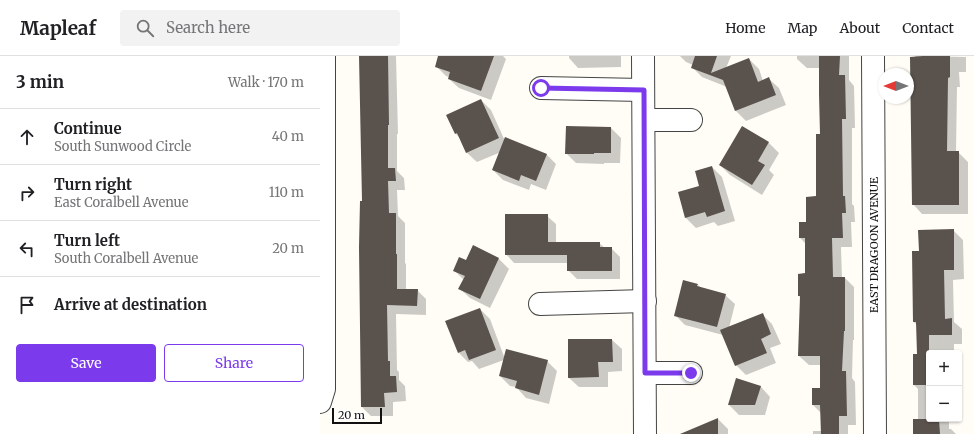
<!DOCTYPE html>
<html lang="en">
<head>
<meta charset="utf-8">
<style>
	:root { --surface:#fff; --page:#f2f2f2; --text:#202124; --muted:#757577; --line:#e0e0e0; --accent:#7c3aed }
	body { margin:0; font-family:Merriweather,serif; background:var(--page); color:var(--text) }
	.controls { position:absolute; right:12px; bottom:12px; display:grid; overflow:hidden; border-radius:4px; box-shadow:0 1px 3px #0004 }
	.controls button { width:36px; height:36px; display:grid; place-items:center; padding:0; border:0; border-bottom:1px solid var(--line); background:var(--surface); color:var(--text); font:20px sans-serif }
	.compass { position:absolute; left:558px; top:12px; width:36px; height:36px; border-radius:50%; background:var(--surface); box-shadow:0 1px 3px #0004; rotate:270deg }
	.scale { position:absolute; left:12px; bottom:10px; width:50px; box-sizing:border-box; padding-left:4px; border:2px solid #111; border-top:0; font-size:11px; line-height:14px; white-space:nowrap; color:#111; -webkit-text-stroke:3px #fff; paint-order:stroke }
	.stop { position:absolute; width:12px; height:12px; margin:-9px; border:3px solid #7c3aed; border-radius:50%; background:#fff }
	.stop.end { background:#7c3aed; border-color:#fff; box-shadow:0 1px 4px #0008 }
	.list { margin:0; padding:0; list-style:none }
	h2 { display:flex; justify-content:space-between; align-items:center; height:52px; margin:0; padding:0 16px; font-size:17px }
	h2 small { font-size:13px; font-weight:400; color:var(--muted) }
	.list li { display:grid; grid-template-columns:26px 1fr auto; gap:12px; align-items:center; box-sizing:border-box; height:56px; padding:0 16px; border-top:1px solid var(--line) }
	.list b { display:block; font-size:15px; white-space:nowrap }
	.list p { margin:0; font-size:13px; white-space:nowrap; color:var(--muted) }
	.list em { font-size:13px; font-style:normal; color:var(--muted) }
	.actions { display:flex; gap:8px; padding:12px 16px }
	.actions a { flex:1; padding:9px 0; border:1px solid var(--accent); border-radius:4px; text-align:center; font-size:14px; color:var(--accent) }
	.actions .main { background:var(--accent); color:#fff }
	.icon { flex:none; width:22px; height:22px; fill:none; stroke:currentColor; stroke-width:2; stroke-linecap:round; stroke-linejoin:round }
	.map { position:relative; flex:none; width:654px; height:378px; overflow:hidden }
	header { display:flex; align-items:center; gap:24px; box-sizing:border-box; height:56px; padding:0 20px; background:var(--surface); border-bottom:1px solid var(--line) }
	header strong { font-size:19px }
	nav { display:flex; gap:22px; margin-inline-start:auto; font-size:14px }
	.search { width:280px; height:36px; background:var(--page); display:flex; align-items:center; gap:10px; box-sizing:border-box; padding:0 14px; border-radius:4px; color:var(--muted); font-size:15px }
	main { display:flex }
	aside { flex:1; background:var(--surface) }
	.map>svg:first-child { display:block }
	.shadow { fill:#0003 }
	.building { fill:#5a524d }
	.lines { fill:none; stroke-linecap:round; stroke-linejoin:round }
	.minor-casing { stroke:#444; stroke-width:24 }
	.minor { stroke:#fff; stroke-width:22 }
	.route { stroke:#7c3aed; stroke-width:5 }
	.labels { text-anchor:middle; stroke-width:4; stroke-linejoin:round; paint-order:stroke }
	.street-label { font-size:11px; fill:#111; stroke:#fff }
</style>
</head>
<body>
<header>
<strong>Mapleaf</strong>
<div class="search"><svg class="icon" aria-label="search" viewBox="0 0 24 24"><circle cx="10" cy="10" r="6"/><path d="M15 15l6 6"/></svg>Search here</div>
<nav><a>Home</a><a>Map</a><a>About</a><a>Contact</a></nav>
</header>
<main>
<aside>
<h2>3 min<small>Walk · 170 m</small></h2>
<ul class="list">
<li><svg class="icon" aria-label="ahead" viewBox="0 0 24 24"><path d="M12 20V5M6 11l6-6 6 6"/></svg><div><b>Continue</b><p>South Sunwood Circle</p></div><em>40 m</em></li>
<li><svg class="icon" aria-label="right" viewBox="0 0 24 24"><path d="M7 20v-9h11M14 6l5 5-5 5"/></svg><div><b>Turn right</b><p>East Coralbell Avenue</p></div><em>110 m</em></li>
<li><svg class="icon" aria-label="left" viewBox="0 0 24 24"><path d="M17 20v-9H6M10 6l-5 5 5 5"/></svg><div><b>Turn left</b><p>South Coralbell Avenue</p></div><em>20 m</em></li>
<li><svg class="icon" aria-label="arrive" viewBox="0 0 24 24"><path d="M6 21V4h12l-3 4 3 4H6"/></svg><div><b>Arrive at destination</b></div></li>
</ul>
<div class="actions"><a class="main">Save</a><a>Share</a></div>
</aside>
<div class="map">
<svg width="654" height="378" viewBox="0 0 654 378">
	<rect width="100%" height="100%" fill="#fffdf5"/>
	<!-- shadow -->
	<g class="shadow">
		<polygon points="40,0 76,0 78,78 77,78 77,115 84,122 85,134 77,134 78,160 85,167 85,207 86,208 86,234 97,234 106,243 106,259 76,258 77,314 79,316 79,324 85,330 86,345 73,346 73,360 51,360 42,351 43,146"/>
		<polygon points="119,0 183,0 186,3 171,44 139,32 129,23 129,21 126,20 116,10"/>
		<polygon points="249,0 301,0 301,11 258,12 249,2"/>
		<polygon points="360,0 411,0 406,12 429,3 439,13 443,25 449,23 459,32 466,49 426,65 416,55 407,31 382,21 372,11 373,9 366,6"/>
		<polygon points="477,0 529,0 529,24 534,30 535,72 532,72 532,148 534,150 535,166 531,166 532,191 521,191 522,222 525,222 534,231 534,284 533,284 532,322 535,326 536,369 528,369 528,378 493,378 493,375 502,375 501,357 493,349 501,333 501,309 489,309 479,300 481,242 479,240 486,218 486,188 480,182 487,167 497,141 501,79 500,12 487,12 477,3"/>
		<polygon points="595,0 646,1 646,16 639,16 640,31 637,31 636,96 638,96 648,106 648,158 602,158 593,148"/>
		<polygon points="161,44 171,54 185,85 226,98 236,108 226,134 211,128 209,134 183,124 173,114 181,96 157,106 147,97 140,82 135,77"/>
		<polygon points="423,71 449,87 459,97 449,114 454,119 442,139 410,119 400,109"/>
		<polygon points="291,72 301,82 300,107 284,107 284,108 256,107 246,97"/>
		<polygon points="392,111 402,121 415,165 398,170 394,166 376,172 366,162 359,137 381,130"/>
		<polygon points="227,160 236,168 236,187 279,187 285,192 291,192 300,201 300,223 257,223 248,214 248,207 194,207 186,198"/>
		<polygon points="633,174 643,184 644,223 633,224 634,266 642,273 642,288 634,288 634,297 609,297 609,363 629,363 629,373 631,373 636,378 594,378 598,364 598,333 594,329 594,299 598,299 597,269 594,266 600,196"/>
		<polygon points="154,191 179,203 189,213 170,252 150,242 140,233 144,224 134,214 146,206"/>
		<polygon points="378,229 381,232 405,239 415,248 409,272 442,258 452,268 461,288 450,292 456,307 426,319 416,309 403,279 365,269 355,259"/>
		<polygon points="160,253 170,263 185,303 227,305 237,315 229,348 206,342 196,331 190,330 180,320 184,304 159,313 152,305 148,306 139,297"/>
		<polygon points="249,284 292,284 302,293 302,315 288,316 288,331 259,331 249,322"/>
		<polygon points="417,324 441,331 450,341 445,359 419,359 409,349"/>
		<polygon points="398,363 408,373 408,378 362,378"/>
	</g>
	<!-- building -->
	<g class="building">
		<polygon points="39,0 68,0 69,69 68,69 68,112 75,112 76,125 68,125 69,157 76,157 76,198 77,198 77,233 98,233 97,250 67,249 68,305 70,305 70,320 76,320 77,336 64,337 65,351 41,351 39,191 40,145 42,145"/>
		<polygon points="118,0 174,0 161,35 128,23 130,16 115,11"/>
		<polygon points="375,0 397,0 391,17 429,2 438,26 449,21 456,39 415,55 403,24 371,12"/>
		<polygon points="499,0 520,0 519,19 525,19 526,63 522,63 523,140 525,140 526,157 522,157 523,182 512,182 513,221 525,221 525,275 524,275 522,315 526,315 527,360 519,360 519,378 501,378 500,349 492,349 492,332 500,332 500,300 478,300 480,240 478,240 478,218 485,217 485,182 479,182 479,166 486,166 486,141 496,140 496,78 500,78 499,38"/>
		<polygon points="603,0 630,0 630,21 628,22 627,95 639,95 639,149 592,149 590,1"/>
		<polygon points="161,43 179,82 146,97 137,77 135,78 126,59"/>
		<polygon points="246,70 291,71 291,97 274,97 274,98 245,98"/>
		<polygon points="422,70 449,86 438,105 445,109 432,129 399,109"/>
		<polygon points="185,81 227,98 216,125 201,119 199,125 172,114"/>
		<polygon points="392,110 405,155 387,161 385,156 365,162 358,136 379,130 375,115"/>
		<polygon points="185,158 228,158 228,186 280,186 280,191 292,191 292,215 247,215 247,199 185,199"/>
		<polygon points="634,173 634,214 624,214 625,263 632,262 632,279 609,279 609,329 593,329 593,298 597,298 596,266 593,266 592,195 599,195 598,174"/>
		<polygon points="153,189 179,202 160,243 138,233 145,220 133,215 139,201 146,204"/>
		<polygon points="363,224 378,228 377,230 406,238 397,271 354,260"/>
		<polygon points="160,252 176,294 149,304 145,294 138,297 125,265"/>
		<polygon points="443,257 451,278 441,283 447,297 415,310 400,274"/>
		<polygon points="248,283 292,283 293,306 278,306 279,321 248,322"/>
		<polygon points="186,293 228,304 219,339 195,332 197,325 179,320"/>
		<polygon points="416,322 441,330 435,349 408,349"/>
		<polygon points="398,362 398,378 360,378"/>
		<polygon points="593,363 619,363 620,378 593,378"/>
	</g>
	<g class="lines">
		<!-- minor casing -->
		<g class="minor-casing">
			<g id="minor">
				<polyline points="323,0 325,378"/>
				<polyline points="553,0 555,378"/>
				<polyline points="221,32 323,34"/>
				<polyline points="324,64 371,64"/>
				<polyline points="220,248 325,245"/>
				<polyline points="325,317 371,317"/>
				<polyline points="0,346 4,333 4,0"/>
			</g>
		</g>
		<!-- minor -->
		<use href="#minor" class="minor"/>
	</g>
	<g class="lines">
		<!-- route -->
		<polyline class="route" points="221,32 324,34 325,317 371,317"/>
	</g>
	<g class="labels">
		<!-- street labels -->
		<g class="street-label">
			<text transform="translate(554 189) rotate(-90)" y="4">EAST DRAGOON AVENUE</text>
		</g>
	</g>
</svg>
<div class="controls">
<button>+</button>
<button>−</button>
</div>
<svg class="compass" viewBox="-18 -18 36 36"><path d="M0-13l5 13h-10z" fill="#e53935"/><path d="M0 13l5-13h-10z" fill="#757577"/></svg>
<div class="scale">20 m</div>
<div class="stop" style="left:221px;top:32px"></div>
<div class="stop end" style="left:371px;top:317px"></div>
</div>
</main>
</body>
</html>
